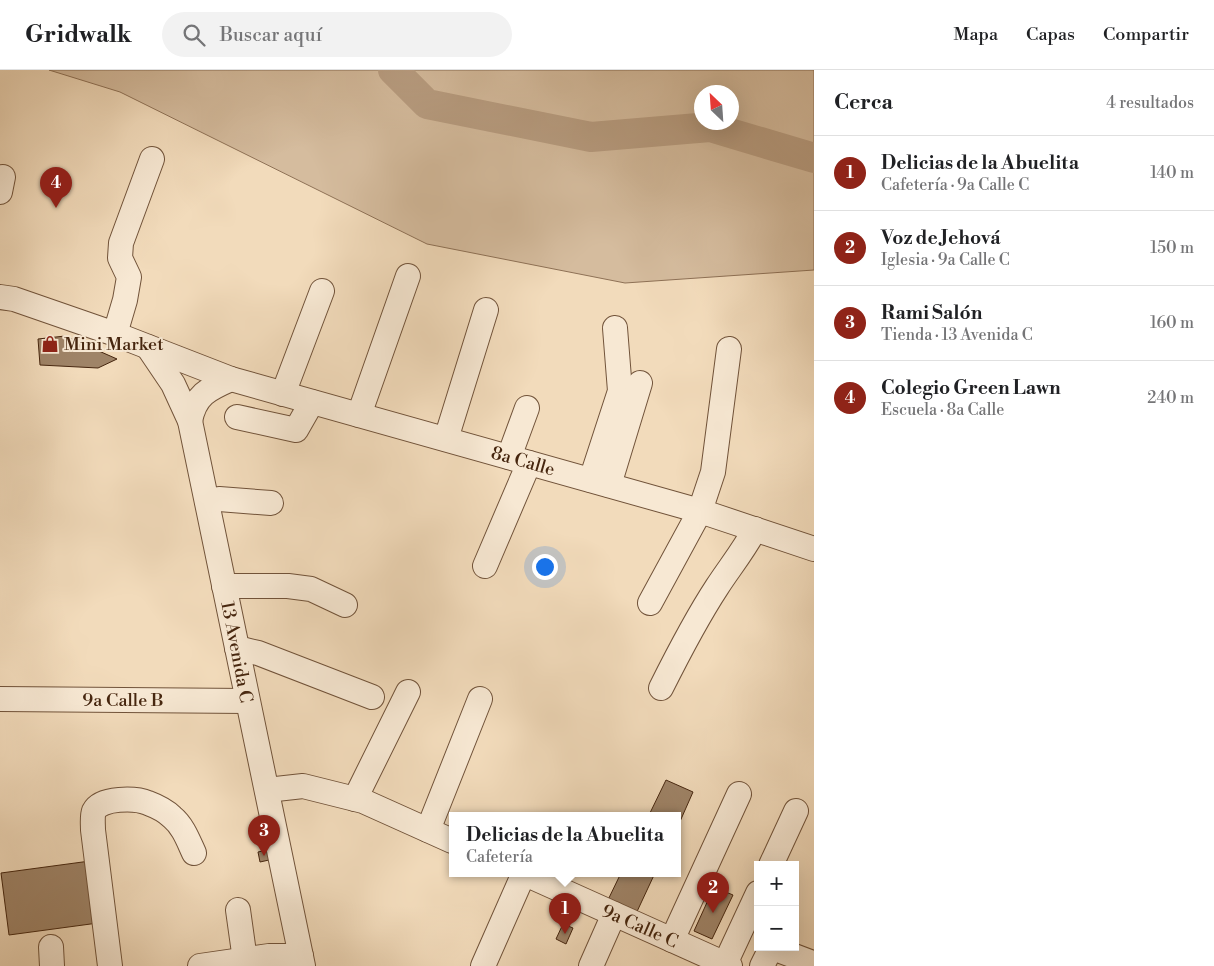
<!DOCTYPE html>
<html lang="es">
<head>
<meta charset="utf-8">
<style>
	:root { --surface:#fff; --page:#f2f2f2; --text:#202124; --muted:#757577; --line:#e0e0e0; --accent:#8f2418 }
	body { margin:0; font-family:"Libre Bodoni",serif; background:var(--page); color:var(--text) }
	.controls { position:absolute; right:15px; bottom:15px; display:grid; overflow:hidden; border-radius:0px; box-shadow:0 5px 20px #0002 }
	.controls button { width:45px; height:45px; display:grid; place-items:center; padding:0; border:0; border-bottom:1px solid var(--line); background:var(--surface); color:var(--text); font:25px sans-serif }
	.compass { position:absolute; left:694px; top:15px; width:45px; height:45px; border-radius:50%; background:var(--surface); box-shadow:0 5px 20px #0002; rotate:335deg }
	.you { position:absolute; left:544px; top:496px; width:18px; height:18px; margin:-12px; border:4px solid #fff; border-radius:50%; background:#1a73e8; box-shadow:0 0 0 8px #1a73e833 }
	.badge { display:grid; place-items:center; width:32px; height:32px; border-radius:50%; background:var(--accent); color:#fff; font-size:16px; font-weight:700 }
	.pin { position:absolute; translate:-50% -41px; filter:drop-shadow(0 1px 2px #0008) }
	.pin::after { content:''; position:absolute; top:26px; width:18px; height:15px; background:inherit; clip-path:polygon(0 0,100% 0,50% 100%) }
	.popup { position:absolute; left:449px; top:742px; width:232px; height:65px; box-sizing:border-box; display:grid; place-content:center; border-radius:0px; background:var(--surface); filter:drop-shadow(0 1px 4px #0005); font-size:16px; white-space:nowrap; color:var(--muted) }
	.popup b { font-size:19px; color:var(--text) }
	.popup::after { content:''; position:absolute; left:50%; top:100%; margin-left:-10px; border:10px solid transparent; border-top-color:var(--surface) }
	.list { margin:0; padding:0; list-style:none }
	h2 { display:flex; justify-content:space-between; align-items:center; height:65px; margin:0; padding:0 20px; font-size:21px }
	h2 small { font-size:16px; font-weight:400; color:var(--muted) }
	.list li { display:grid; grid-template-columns:32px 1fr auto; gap:15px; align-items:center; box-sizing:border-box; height:75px; padding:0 20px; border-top:1px solid var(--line) }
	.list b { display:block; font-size:19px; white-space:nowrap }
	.list p { margin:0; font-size:16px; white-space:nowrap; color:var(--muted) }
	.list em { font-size:16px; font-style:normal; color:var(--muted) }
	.icon { flex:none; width:28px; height:28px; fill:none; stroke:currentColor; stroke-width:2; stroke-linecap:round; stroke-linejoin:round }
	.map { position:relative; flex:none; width:814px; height:896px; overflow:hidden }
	header { display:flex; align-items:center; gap:30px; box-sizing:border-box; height:70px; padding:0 25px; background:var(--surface); border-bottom:1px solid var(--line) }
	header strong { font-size:24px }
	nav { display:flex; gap:28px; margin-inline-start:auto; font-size:18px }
	.search { width:350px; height:45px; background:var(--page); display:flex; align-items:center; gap:12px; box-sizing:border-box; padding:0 18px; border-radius:28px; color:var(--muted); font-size:19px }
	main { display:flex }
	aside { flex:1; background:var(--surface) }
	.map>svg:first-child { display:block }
	.green { fill:#d5bc9e; stroke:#8e7156; fill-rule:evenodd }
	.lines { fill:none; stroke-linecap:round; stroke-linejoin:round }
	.river { stroke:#b89d81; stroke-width:30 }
	.building { fill:#9f8468; stroke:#46260f }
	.minor-casing { stroke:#71533a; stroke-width:26 }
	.minor { stroke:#f7e8d3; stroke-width:24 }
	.labels { text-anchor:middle; stroke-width:4; stroke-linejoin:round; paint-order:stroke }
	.poi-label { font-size:18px; fill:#46260f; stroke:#f7e8d3; text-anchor:start }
	.street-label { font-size:18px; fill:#46260f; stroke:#f7e8d3 }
</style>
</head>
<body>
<header>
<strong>Gridwalk</strong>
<div class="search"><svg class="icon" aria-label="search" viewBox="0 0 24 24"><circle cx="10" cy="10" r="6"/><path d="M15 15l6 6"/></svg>Buscar aquí</div>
<nav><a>Mapa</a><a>Capas</a><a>Compartir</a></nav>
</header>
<main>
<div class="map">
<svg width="814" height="896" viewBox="0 0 814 896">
	<rect width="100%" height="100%" fill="#f2dbbb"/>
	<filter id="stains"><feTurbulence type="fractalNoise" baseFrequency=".004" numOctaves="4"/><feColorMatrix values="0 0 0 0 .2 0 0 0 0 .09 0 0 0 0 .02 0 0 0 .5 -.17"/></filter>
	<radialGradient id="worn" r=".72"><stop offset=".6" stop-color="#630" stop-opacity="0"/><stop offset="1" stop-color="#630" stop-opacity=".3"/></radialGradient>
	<!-- green -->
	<path class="green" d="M49,0H814V200L625,213L427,174L120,22ZM702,22H732V52H702Z"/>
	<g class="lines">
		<!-- river -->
		<polyline class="river" points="393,0 427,34 591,67 710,57 814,88"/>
	</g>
	<!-- building -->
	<g class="building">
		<polygon points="65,266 117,289 98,298 40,295 38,269"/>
		<polygon points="666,710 693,722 678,756 678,745 649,745"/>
		<polygon points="267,780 269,790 260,792 258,782"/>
		<polygon points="90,791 98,853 9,865 1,803"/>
		<polygon points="621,803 655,803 634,848 606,834"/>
		<polygon points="714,817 733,825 712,869 694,861"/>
		<polygon points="563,854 573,858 566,874 556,869"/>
	</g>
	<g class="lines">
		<!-- minor casing -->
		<g class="minor-casing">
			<g id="minor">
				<polyline points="0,122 3,107"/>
				<polyline points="0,227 14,229 115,264 231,309 700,441 814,479"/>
				<polyline points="115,264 125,230 129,207 120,188 121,173 152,89"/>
				<polyline points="148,277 173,314 190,351 303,896"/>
				<polyline points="283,324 322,221"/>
				<polyline points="359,345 408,206"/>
				<polyline points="237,347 296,360 312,332"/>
				<path d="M190,351C195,325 208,319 231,309"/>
				<polyline points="446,369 486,240"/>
				<polyline points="509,387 527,338"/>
				<polyline points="591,410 620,321 615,258"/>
				<polyline points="609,415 640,313"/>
				<polyline points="207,431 219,429 271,433"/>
				<polyline points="485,496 529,393"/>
				<polyline points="224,516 288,516 311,519 345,535"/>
				<polyline points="650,533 700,441 713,402 729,279"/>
				<polyline points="237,578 258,583 372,627"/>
				<path d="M661,618C678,584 696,549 717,517C730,497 744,480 755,459"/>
				<polyline points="0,629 247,631"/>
				<polyline points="267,720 303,716 363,731 452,771"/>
				<polyline points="355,729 408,622"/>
				<polyline points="428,760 480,629"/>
				<polyline points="771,795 796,741"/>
				<polyline points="523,803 730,896"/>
				<polyline points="238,840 245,890"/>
				<polyline points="672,870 739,724"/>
				<polyline points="51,877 52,896"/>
				<polyline points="725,894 758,823"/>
				<path d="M110,896L93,760C93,755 92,746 94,741C101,727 136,728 148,733C156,736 166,741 172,747C183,756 188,770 194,783"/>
				<polyline points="200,896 269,886 301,886"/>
				<polyline points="483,896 524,803"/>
				<polyline points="591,896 614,844"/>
				<polyline points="762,896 770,880 773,878 810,892"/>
			</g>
		</g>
		<!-- minor -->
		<use href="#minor" class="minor"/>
	</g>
	<!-- icons -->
	<defs>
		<g id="shop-bare" transform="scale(1.35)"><path d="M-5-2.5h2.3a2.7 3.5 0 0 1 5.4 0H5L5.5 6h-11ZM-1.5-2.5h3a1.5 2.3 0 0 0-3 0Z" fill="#8f2418" stroke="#f7e8d3" stroke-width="2.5" paint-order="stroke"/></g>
	</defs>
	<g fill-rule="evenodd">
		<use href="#shop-bare" x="50" y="274"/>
	</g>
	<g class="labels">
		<!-- poi labels -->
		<g class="poi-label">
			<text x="64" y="280">Mini Market</text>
		</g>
		<!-- street labels -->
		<g class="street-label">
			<text transform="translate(523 391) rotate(16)" y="6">8a Calle</text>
			<text transform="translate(237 582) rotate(79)" y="6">13 Avenida C</text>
			<text x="123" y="636">9a Calle B</text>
			<text transform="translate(640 856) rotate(24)" y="6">9a Calle C</text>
		</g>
	</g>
	<rect width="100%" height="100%" filter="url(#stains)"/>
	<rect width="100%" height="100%" fill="url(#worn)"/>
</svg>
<div class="controls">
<button>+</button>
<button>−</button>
</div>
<svg class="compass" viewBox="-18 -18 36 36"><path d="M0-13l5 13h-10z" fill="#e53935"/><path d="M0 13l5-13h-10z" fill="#757577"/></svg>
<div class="you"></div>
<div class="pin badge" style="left:565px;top:864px">1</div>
<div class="popup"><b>Delicias de la Abuelita</b>Cafetería</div>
<div class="pin badge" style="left:713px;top:843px">2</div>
<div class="pin badge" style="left:264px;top:786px">3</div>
<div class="pin badge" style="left:56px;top:138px">4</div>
</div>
<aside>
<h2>Cerca<small>4 resultados</small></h2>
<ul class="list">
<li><span class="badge">1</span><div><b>Delicias de la Abuelita</b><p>Cafetería · 9a Calle C</p></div><em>140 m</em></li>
<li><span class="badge">2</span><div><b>Voz de Jehová</b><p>Iglesia · 9a Calle C</p></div><em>150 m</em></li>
<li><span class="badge">3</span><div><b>Rami Salón</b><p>Tienda · 13 Avenida C</p></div><em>160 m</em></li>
<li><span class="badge">4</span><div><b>Colegio Green Lawn</b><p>Escuela · 8a Calle</p></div><em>240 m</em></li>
</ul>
</aside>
</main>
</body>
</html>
